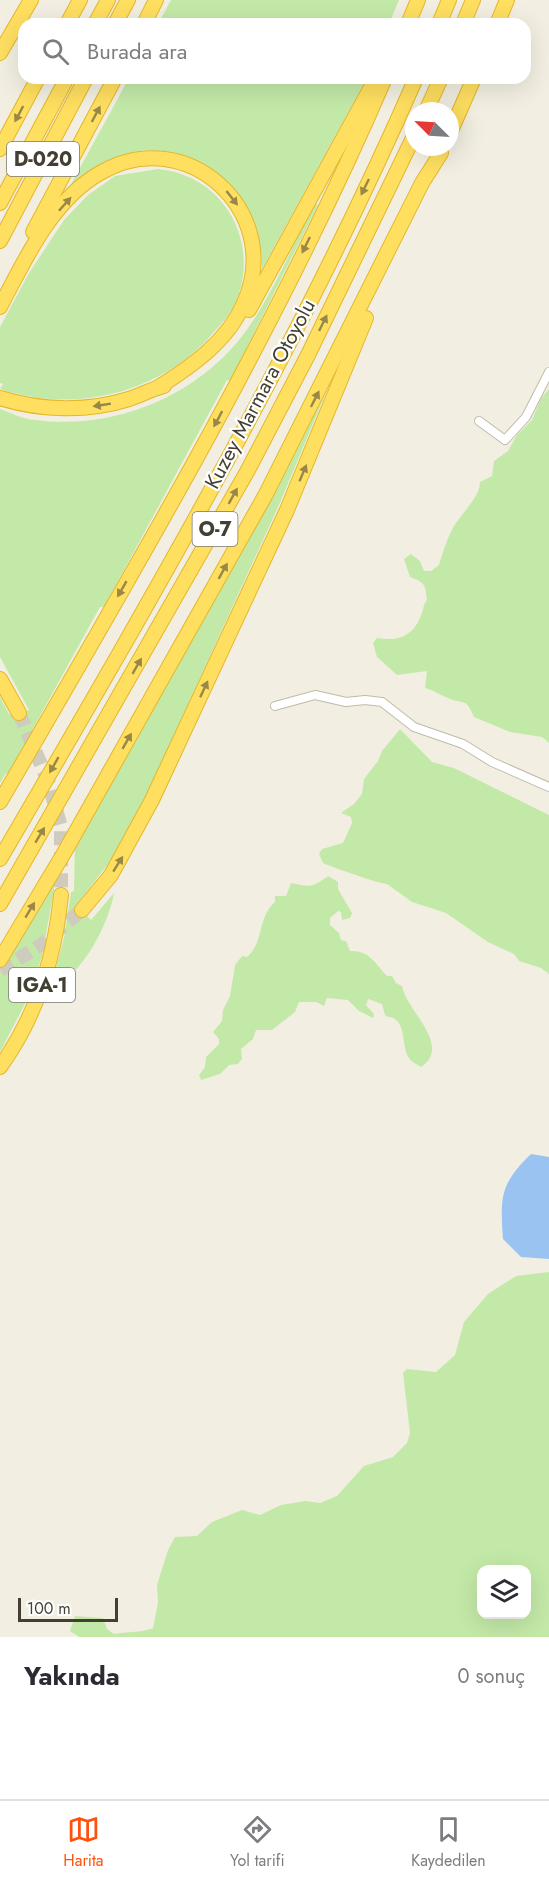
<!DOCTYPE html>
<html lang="tr">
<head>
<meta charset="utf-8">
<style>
	:root { --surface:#fff; --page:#f7f7f7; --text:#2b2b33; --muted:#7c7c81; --line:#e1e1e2; --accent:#ff500c }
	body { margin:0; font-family:Jost,sans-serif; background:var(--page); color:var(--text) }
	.controls { position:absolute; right:18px; bottom:18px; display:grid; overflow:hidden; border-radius:12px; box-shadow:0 6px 24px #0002 }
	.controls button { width:54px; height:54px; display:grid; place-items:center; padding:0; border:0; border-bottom:2px solid var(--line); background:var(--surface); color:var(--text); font:30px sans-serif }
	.compass { position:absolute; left:405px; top:102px; width:54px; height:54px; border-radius:50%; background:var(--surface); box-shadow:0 6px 24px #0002; rotate:294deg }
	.scale { position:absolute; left:18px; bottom:15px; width:100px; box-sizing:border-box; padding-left:6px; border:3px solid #433f32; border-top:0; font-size:16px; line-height:21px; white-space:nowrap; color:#433f32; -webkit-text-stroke:4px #fff; paint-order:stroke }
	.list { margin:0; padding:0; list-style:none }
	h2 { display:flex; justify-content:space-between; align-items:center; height:78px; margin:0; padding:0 24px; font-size:26px }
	h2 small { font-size:20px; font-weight:400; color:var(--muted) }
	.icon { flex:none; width:33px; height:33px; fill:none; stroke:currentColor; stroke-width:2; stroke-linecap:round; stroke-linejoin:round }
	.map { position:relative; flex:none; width:549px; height:1637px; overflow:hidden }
	.search { position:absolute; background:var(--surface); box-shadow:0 6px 24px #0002; left:18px; right:18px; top:18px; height:66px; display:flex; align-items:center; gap:15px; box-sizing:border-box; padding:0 21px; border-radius:18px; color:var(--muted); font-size:22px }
	.sheet { height:162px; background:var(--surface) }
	nav { display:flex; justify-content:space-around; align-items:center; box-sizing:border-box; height:84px; border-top:2px solid var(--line); background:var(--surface); font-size:16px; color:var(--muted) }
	nav a { display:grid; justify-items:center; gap:3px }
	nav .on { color:var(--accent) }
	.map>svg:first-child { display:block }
	.green { fill:#c3e9a8; fill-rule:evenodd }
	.water { fill:#9ac3f2 }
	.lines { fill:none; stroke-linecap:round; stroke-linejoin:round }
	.highway-tunnel { stroke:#cfccbf; stroke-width:14; stroke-dasharray:14 7; stroke-linecap:butt }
	.street-casing { stroke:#c0bba7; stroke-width:10 }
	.highway-casing { stroke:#e3b72b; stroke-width:16 }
	.street { stroke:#fff; stroke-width:8 }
	.highway { stroke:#ffdf60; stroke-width:14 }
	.oneway { fill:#988747 }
	.labels { text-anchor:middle; stroke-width:4.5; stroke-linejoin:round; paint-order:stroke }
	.shield { fill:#fff; stroke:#7b7970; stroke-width:1.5 }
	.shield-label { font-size:20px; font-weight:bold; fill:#433f32 }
	.street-label { font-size:21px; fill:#433f32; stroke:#fff }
</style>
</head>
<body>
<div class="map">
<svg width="549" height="1637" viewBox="0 0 549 1637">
	<rect width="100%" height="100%" fill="#f2efe2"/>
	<!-- green -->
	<g class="green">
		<polygon points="171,0 399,0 389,24 158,24"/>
		<path d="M129,78H367L262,269C262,216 232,169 180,156C166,152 153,149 139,151C111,156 91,169 70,186Z"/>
		<path d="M158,169C224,175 262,243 235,304C229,317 216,329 207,340C154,395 72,413 0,389L3,384L0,383V327L29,273L64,220L88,195L115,176Z"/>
		<path d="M314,203L318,205L230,381L227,380L104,607H100L8,774L6,773L0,783V697L9,714L15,717L29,710L0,657V409C11,413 23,419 35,420C111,430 191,399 239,340C267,306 294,244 314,203Z"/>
		<path d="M328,388L279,505L140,809L115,855L76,905L91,920L114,893C109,923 82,978 51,986L64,938L71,892L74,891L75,841L247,539Z"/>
		<path d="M549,389V743L542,737L510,732L474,717C466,697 464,705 448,698C440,695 433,690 425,688L427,671L397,675L377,657L373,643L377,638C401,642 414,635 422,613C424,607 423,605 427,600C425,585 426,583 410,577L404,559L411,554L420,561L424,571H431L439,565C443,552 447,538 454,526C462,513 480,497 480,482L492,476L494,461L508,451L517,435L532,420L541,398Z"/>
		<path d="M400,729L432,762L454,768L549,815V974L541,968L519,961L514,954L488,942L446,913L412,902L387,884C383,885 329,866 323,863L319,854L322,849L343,843L352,823L351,817L341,813L354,804L362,794L364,779L378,761L382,751Z"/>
		<path d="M328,876L338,882V889L352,913L350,918L342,920L341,912L338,911L330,918V925L339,933L341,940L346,941L350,951C369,950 375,963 387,976H392L396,983L402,986C406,1010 453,1046 421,1067C417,1064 411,1062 409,1058C401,1047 407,1025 393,1018C390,1017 387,1017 385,1015L382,1004L368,999L366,1005L374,1014L373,1018L359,1011L348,1000L327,998L324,1006L316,1002H299L295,1012L272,1030H256L253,1039L241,1049L242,1059L238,1064L229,1065L220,1074L201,1080L199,1075L205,1067L206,1057L219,1044V1039L213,1032L222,1021L223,1010L230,996L235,965L242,956L247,957C265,941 257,917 275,902V896H286L291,883C310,887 312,888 328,876Z"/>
		<polygon points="51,881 54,881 54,890 42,956 29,996 0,1052 0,971"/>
		<path d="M549,1272V1637H79L70,1631L75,1616L103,1618L107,1629L114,1634C124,1632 146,1632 153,1628L158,1603L157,1585L168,1550L175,1537L197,1536L212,1522L242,1510L260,1515L281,1505L305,1501L320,1503L337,1496L364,1466L393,1457L407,1443L410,1433L403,1373L407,1369L436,1372L455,1355L464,1322L488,1294L516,1276ZM482,1570H526V1614H482Z"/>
	</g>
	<!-- water -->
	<path class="water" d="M531,1154L549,1157V1259L521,1257L503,1239C500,1197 500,1184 531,1154Z"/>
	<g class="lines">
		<!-- highway-tunnel -->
		<g class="highway-tunnel">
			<polyline points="19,713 48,781 61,827 61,895"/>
			<polyline points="0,970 41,945 82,910"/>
		</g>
		<!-- street casing -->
		<g class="street-casing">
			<g id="street">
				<polyline points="479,421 505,440 526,417 549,372"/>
				<polyline points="275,706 315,695 346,702 365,700 382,702 414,727 463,744 492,762 549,787"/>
			</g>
		</g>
		<!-- highway casing -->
		<g class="highway-casing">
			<g id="highway">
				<polyline points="67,24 80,0"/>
				<polyline points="95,24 108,0"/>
				<polyline points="115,24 128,0"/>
				<polyline points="144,24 156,0"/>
				<polyline points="408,24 418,0"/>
				<polyline points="439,24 449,0"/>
				<polyline points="463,24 473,0"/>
				<polyline points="497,24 507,0"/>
				<polyline points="0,53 31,0"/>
				<polyline points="426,111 441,78"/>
				<polyline points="450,133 474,78"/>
				<polyline points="0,149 38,78"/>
				<polyline points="0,203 67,78"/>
				<polyline points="33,232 115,78"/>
				<polyline points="0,241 86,78"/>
				<path d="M0,307C25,260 51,201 100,173C186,122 285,212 244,303C228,341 191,367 157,388"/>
				<polyline points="249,310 375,80"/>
				<path d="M0,398C41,411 88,412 129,399C141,395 152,389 164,386"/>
				<polyline points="0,679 19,713"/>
				<path d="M0,802C137,566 277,329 385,78"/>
				<path d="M0,859C148,605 298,349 416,78"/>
				<polyline points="0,904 248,470 308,355 414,136"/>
				<polyline points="82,910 111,875 152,800 287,510 366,318"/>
				<polyline points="0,960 64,853 266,494 422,183 441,153"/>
				<path d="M0,1067C36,1017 55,956 61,895"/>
			</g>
		</g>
		<!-- street -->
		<use href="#street" class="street"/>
		<!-- highway -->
		<use href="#highway" class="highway"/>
	</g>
	<!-- one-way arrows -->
	<defs><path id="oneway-solid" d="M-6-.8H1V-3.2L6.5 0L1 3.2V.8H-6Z" transform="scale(1.5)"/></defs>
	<g class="oneway">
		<use href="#oneway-solid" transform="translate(19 114) rotate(118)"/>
		<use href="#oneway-solid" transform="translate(96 114) rotate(-62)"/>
		<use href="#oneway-solid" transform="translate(365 187) rotate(116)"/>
		<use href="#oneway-solid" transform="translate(232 198) rotate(52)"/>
		<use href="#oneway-solid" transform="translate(65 204) rotate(-48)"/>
		<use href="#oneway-solid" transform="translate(306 245) rotate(116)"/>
		<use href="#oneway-solid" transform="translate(323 323) rotate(-64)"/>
		<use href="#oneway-solid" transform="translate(315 399) rotate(-63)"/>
		<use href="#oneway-solid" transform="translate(102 405) rotate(171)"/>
		<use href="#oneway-solid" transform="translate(218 419) rotate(118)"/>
		<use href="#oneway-solid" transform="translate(303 473) rotate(-67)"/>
		<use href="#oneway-solid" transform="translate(233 496) rotate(-61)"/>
		<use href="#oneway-solid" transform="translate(223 571) rotate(-61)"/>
		<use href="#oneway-solid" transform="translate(122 589) rotate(120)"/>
		<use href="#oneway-solid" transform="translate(137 666) rotate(-60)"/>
		<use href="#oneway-solid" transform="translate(204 689) rotate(-65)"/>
		<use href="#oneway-solid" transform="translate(127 741) rotate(-60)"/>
		<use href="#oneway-solid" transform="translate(54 765) rotate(120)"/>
		<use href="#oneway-solid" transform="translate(40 835) rotate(-59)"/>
		<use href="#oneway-solid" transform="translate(118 864) rotate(-58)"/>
		<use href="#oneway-solid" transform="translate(30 910) rotate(-59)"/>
	</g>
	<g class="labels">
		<!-- shield labels -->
		<g class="shield">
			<rect x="7" y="142" width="72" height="34" rx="4.5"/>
			<rect x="192.5" y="512" width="45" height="34" rx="4.5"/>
			<rect x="9" y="968" width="66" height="34" rx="4.5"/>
		</g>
		<g class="shield-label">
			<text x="43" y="166">D-020</text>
			<text x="215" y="536">O-7</text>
			<text x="42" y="992">IGA-1</text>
		</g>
		<!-- street labels -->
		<g class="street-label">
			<text transform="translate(260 394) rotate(-62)" y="7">Kuzey Marmara Otoyolu</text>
		</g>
	</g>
</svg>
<div class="controls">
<button><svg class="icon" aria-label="layers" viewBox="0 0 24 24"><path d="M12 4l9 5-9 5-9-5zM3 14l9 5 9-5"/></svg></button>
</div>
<svg class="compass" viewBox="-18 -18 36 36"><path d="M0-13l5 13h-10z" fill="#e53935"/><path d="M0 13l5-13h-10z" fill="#7c7c81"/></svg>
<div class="scale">100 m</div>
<div class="search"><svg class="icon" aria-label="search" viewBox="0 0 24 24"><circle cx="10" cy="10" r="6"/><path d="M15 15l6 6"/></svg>Burada ara</div>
</div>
<section class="sheet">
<h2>Yakında<small>0 sonuç</small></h2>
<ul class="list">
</ul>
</section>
<nav>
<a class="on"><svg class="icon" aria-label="map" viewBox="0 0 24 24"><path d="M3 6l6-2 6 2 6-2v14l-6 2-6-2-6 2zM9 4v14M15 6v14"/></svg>Harita</a>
<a><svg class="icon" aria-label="directions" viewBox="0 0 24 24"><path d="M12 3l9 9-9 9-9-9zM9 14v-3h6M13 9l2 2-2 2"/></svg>Yol tarifi</a>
<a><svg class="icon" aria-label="saved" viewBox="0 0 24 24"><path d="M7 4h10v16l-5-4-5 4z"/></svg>Kaydedilen</a>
</nav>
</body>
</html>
